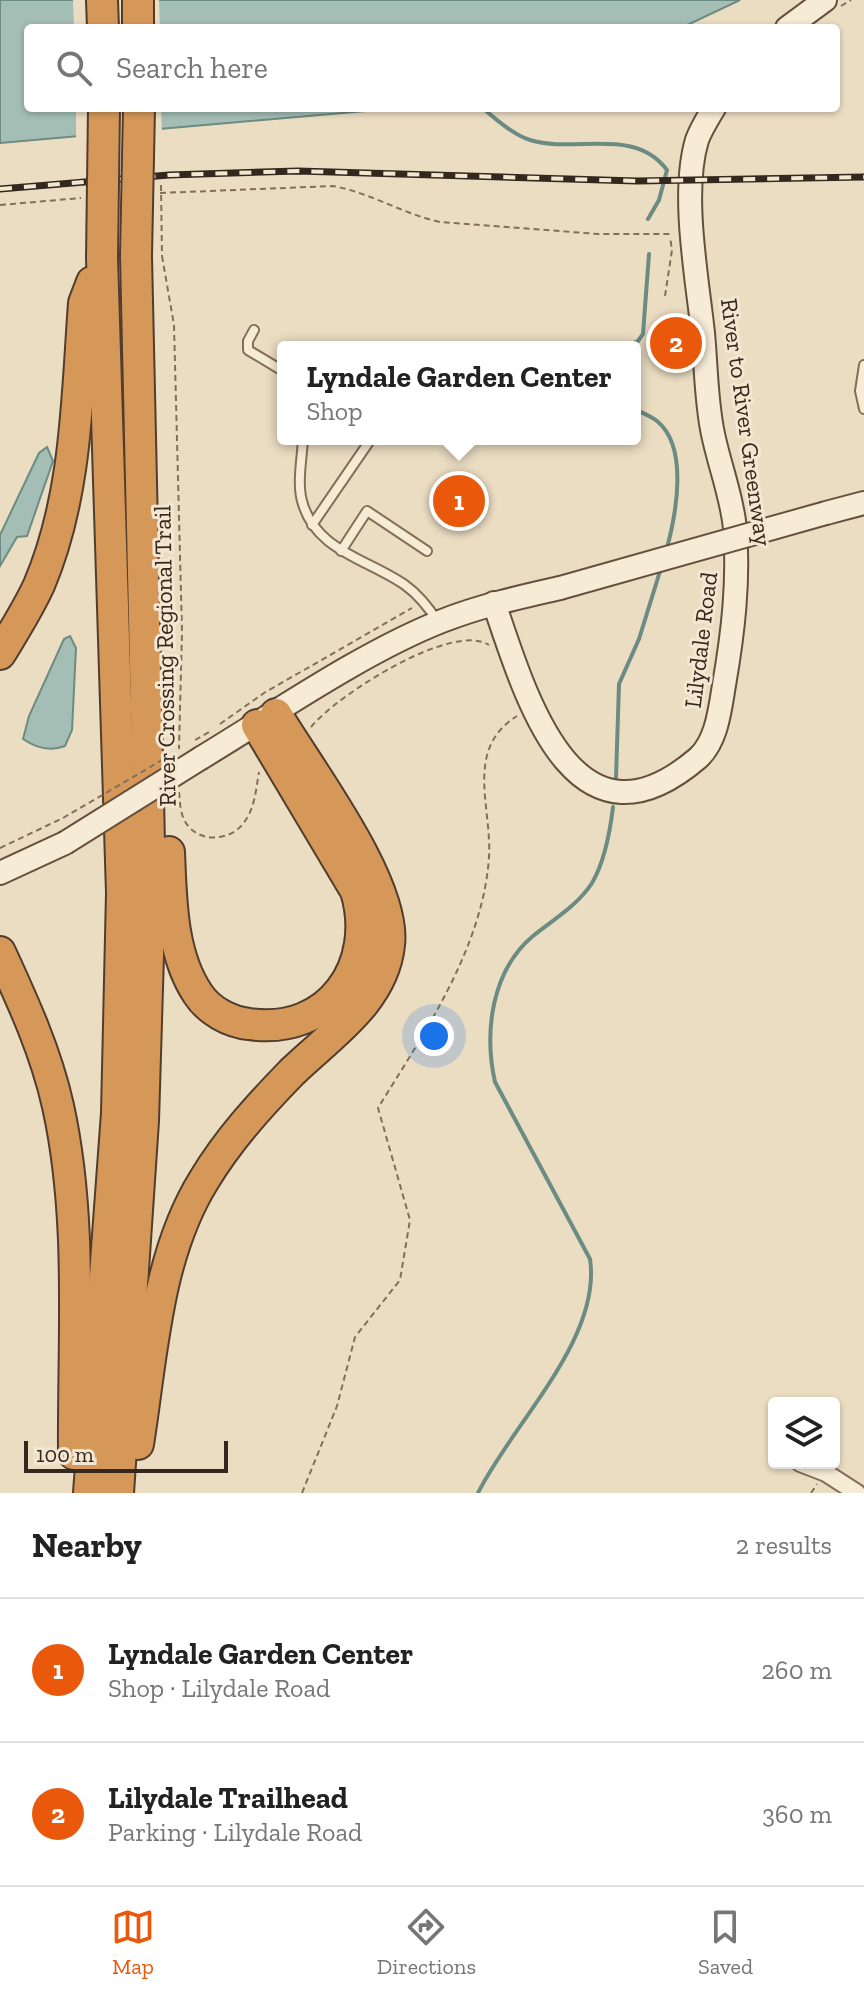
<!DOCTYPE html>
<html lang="en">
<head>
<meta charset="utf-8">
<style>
	:root { --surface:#fff; --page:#f6f6f6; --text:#222; --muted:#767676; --line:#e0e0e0; --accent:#ea580c }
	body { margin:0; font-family:"Zilla Slab",serif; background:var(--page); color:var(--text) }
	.controls { position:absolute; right:24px; bottom:24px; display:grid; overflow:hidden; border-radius:8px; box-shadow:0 2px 6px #0004 }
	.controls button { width:72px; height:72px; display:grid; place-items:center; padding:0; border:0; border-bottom:2px solid var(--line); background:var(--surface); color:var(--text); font:40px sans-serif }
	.scale { position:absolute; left:24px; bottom:20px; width:204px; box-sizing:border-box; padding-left:8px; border:4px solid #34271e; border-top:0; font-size:22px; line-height:28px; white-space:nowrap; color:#34271e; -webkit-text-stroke:6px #f3e7d1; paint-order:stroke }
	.you { position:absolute; left:434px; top:1036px; width:28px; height:28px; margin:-20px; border:6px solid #fff; border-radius:50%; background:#1a73e8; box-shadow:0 0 0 12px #1a73e833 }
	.badge { display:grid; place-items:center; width:52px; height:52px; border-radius:50%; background:var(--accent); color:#fff; font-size:26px; font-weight:700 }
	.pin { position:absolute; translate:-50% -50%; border:4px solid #fff; box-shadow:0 2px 8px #0006 }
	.popup { position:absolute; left:277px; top:341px; width:364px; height:104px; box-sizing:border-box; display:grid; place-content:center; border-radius:8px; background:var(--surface); filter:drop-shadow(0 2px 6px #0005); font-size:26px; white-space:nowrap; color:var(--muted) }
	.popup b { font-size:30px; color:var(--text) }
	.popup::after { content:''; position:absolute; left:50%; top:100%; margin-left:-16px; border:16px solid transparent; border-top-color:var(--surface) }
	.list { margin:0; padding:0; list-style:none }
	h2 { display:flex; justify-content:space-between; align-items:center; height:104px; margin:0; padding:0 32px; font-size:34px }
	h2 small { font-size:26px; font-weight:400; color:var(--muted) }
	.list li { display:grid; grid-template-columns:52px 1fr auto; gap:24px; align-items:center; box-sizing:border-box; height:144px; padding:0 32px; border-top:2px solid var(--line) }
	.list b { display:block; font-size:30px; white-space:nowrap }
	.list p { margin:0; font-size:26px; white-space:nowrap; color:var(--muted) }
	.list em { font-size:26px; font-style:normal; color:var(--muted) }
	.icon { flex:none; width:44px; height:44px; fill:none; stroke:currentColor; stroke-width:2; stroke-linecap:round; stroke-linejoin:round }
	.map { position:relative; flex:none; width:864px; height:1493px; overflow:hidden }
	.search { position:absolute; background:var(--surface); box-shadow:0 2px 6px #0004; left:24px; right:24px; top:24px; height:88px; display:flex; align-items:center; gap:20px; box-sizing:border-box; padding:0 28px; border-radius:8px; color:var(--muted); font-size:30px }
	.sheet { height:392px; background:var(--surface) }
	nav { display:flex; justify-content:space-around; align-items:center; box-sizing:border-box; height:112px; border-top:2px solid var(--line); background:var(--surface); font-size:22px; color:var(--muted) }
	nav a { display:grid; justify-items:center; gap:4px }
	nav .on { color:var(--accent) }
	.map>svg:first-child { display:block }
	.water { fill:#a4beb5; stroke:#6c8b82; stroke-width:2 }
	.pier { fill:#ebddc2 }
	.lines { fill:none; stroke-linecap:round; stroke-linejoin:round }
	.stream { stroke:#6c8b82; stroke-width:4 }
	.lane-casing { stroke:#836e5a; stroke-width:12 }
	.street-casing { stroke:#836e5a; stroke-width:20 }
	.secondary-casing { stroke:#65503e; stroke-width:26 }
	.highway-casing { stroke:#513d2f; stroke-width:34 }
	.path { stroke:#836e5a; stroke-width:2; stroke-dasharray:6 4; stroke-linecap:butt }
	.lane { stroke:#f6ebd5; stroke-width:8 }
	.street { stroke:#f6ebd5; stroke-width:16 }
	.secondary { stroke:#f6ebd5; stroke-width:22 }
	.highway { stroke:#d59858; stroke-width:30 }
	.rail-casing { stroke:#34271e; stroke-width:7 }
	.rail { stroke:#f3e7d1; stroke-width:4; stroke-dasharray:12; stroke-linecap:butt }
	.secondary-bridge-casing { stroke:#65503e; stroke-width:26; stroke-linecap:butt }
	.highway-bridge-casing { stroke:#513d2f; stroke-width:34; stroke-linecap:butt }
	.path-bridge { stroke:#836e5a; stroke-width:2; stroke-dasharray:6 4; stroke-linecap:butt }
	.secondary-bridge { stroke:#f6ebd5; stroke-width:22 }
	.highway-bridge { stroke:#d59858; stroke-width:30 }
	.labels { text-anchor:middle; stroke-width:6; stroke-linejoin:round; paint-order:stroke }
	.street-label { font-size:24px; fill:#34271e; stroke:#f3e7d1 }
</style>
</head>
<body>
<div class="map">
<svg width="864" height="1493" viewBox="0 0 864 1493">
	<rect width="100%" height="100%" fill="#ebddc2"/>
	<!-- water -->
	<g class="water">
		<polygon points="0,0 740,0 681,28 28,28 28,108 400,108 0,143"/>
		<polygon points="47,447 53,461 27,536 17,537 0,566 0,535 39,453"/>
		<path d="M70,636L76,648L72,730L65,746C49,752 36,748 23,739L29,716L64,639Z"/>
	</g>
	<!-- pier -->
	<g class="pier">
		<polygon points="73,0 159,0 160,28 74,28"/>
		<polygon points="76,108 161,108 162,133 76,140"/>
	</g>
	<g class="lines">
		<!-- stream -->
		<g class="stream">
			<path d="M483,108C495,119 514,135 530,140C576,154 634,126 667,170L659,200L648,219"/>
			<polyline points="623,347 638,341 643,334 649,254"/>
			<path d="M635,409C642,413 651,416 657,421C689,447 676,514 667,548"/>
			<polyline points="616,778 619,684 639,639 661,568"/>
			<path d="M478,1493C512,1424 602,1339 590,1259L495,1082C484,1033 491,971 533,936C553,920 578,905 592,883C605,861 610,832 613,807"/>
		</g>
		<!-- lane casing -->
		<g class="lane-casing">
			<g id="lane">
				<polyline points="254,330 248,341 248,350 283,371"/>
				<polyline points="864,365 860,391 864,409"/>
				<path d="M303,439C302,458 297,483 302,501C315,551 368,559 405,585C419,595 429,608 438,622"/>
				<polyline points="312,525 371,439"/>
				<polyline points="341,551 367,511 427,551"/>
			</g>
		</g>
		<!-- street casing -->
		<g class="street-casing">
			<polyline id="street" points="800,1463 826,1473 857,1493"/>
		</g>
		<!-- secondary casing -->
		<g class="secondary-casing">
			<g id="secondary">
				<polyline points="787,28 825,0"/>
				<polyline points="826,513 864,503"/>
				<path d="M494,603C525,694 573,865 698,758C717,741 720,709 724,685C733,633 739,582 735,529C732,495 718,462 712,429C706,397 706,365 703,333C697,277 681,193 697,140C701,129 708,118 714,108"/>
				<path d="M201,758C274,714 363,652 442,621C480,606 520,597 560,588"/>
				<polyline points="0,873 65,843"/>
			</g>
		</g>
		<!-- highway casing -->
		<g class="highway-casing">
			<g id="highway">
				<polyline points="102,0 103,28"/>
				<polyline points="138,0 138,28"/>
				<path d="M0,654C14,631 28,609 39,585C77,496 77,397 84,303L92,282"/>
				<path d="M169,852C171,899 171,954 198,994C209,1011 230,1022 249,1024C330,1036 378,964 356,891L257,725"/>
				<path d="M0,952C23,1002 46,1052 58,1106C83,1219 73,1339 74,1454"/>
				<path d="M138,1444C152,1357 156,1257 204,1180C228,1140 259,1106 292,1072C330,1035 383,1002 389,945C397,884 308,768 276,714"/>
				<polyline points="89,1493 117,1113 122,893 102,258"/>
				<polyline points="118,1493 143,1121 150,889 136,256"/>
			</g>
		</g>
		<!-- path -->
		<g class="path">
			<polyline points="841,6 851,0"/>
			<path d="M160,193L333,186C371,193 403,214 440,222L598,234H673"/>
			<polyline points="0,205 81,198"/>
			<polyline points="162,256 174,325 182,632 179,749"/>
			<polyline points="665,296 672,250 670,237"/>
			<polyline points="220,724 264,693 412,608"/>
			<path d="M311,727C336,696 452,621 489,645"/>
			<path d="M179,792C180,802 180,814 186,823C199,844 233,841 245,821C255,807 256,789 259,772"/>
			<polyline points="0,848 63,818"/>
			<path d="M302,1493L337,1406L355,1337L400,1280L410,1220L378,1108C424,1033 483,948 489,857C492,807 464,749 517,716"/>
			<polyline points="811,1493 817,1484"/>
		</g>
		<!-- lane -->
		<use href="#lane" class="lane"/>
		<!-- street -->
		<use href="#street" class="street"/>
		<!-- secondary -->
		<use href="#secondary" class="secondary"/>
		<!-- highway -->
		<use href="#highway" class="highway"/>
		<!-- rail casing -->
		<g class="rail-casing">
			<polyline id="rail" points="0,189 169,175 298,171 637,181 864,177"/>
		</g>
		<!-- rail -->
		<use href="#rail" class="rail"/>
		<!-- secondary-bridge casing -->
		<g class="secondary-bridge-casing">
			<g id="secondary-bridge">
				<polyline points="560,588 826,513"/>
				<polyline points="65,843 201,758"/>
			</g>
		</g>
		<!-- highway-bridge casing -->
		<g class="highway-bridge-casing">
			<g id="highway-bridge">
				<polyline points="136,256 139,108"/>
				<polyline points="102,258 104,108"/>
			</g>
		</g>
		<!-- path-bridge -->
		<g class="path-bridge">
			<polyline points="161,185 162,256"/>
			<polyline points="195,740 209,732"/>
			<polyline points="63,818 169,756"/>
		</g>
		<!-- secondary-bridge -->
		<use href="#secondary-bridge" class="secondary-bridge"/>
		<!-- highway-bridge -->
		<use href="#highway-bridge" class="highway-bridge"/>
	</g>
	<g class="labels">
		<!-- street labels -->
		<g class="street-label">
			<text transform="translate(746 422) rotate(82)" y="8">River to River Greenway</text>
			<text transform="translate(701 640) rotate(-83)" y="8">Lilydale Road</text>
			<text transform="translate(165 656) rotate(-91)" y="8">River Crossing Regional Trail</text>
		</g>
	</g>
</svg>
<div class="controls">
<button><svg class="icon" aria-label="layers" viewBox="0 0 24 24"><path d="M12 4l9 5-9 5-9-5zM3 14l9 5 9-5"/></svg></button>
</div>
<div class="scale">100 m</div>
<div class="you"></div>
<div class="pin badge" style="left:459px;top:501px">1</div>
<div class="popup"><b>Lyndale Garden Center</b>Shop</div>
<div class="pin badge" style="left:676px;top:343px">2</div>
<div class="search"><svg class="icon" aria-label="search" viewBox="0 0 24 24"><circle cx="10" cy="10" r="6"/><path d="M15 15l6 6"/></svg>Search here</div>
</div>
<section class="sheet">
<h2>Nearby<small>2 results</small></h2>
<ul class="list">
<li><span class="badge">1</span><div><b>Lyndale Garden Center</b><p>Shop · Lilydale Road</p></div><em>260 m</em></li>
<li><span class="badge">2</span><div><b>Lilydale Trailhead</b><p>Parking · Lilydale Road</p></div><em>360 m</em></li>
</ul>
</section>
<nav>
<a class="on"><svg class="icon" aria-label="map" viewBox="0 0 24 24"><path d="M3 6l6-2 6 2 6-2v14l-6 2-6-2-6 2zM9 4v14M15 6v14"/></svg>Map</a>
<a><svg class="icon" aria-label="directions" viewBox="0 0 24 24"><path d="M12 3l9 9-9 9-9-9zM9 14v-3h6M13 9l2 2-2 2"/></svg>Directions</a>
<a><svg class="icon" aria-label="saved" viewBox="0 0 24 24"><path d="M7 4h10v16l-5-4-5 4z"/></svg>Saved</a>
</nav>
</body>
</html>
